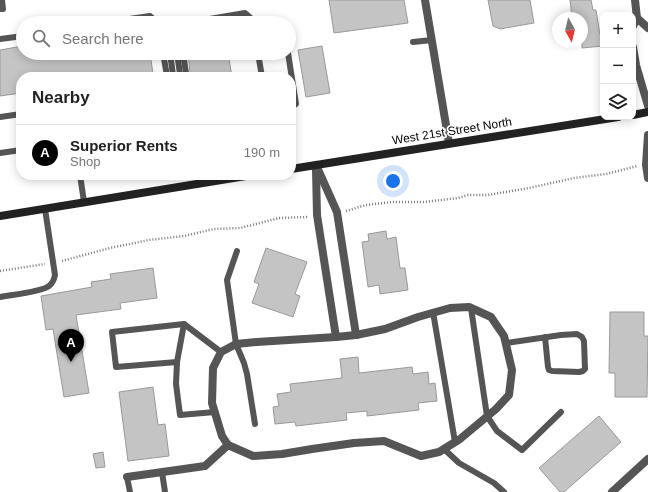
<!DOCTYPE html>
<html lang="en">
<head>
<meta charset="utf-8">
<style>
	:root { --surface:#fff; --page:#f6f6f6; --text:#222; --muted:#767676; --line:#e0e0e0; --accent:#000 }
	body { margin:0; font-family:Arial,sans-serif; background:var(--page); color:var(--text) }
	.controls { position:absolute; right:12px; top:12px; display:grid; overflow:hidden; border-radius:8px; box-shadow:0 2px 10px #0003 }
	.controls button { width:36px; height:36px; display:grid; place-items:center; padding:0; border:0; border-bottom:1px solid var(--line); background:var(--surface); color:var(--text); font:20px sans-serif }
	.compass { position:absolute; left:552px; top:12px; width:36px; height:36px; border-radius:50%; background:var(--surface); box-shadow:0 2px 10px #0003; rotate:172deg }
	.you { position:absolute; left:393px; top:181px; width:14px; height:14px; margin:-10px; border:3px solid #fff; border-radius:50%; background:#1a73e8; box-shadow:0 0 0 6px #1a73e833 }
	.badge { display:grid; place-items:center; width:26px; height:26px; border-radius:50%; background:var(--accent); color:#fff; font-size:13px; font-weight:700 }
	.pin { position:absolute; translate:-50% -33px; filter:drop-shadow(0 1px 2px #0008) }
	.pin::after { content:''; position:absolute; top:21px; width:14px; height:12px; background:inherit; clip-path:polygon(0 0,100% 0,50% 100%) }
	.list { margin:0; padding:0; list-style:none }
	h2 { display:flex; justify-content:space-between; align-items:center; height:52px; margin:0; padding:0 16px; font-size:17px }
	h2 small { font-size:13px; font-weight:400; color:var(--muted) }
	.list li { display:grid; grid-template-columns:26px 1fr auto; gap:12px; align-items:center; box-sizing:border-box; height:56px; padding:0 16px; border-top:1px solid var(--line) }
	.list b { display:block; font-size:15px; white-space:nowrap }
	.list p { margin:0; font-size:13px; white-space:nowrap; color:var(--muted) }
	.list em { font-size:13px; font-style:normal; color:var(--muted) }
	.icon { flex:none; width:22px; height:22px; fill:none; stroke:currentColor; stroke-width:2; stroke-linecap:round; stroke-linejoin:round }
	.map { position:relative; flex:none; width:648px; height:492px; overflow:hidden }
	.search { position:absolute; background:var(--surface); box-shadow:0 2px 10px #0003; left:16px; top:16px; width:280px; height:44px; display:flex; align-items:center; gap:10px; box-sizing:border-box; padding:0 14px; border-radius:22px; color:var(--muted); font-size:15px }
	.panel { position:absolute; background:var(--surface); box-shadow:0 2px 10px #0003; left:16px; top:72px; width:280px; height:108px; border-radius:16px }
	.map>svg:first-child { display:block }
	.building { fill:#c4c4c4; stroke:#999 }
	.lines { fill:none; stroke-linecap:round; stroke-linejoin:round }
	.path { stroke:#777; stroke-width:2.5; stroke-dasharray:1 2; stroke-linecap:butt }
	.lane { stroke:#555; stroke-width:6 }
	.street { stroke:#555; stroke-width:8 }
	.secondary { stroke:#222; stroke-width:8 }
	.labels { text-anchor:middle; stroke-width:3.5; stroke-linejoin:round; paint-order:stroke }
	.street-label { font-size:12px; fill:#000; stroke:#fff }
</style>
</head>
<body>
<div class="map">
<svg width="648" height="492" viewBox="0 0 648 492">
	<rect width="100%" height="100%" fill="#fff"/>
	<!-- building -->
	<g class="building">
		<polygon points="329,0 404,0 408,23 334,33"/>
		<polygon points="488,0 530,0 534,23 500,29 493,26"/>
		<polygon points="570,0 591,0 593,10 596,10 600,35 602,34 603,46 582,48 582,18 572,18"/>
		<polygon points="23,46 23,53 150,53 153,74 134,77 21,77 21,93 0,96 0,50"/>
		<polygon points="322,46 330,93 306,97 298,50"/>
		<polygon points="188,53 228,53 232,77 190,77 190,72"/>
		<polygon points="386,231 387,239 396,237 400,268 405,268 408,290 380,294 379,285 368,287 362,242 369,241 368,234"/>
		<polygon points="266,248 307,262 295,294 300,296 293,317 252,303 259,284 254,282"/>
		<polygon points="153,268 157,298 120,303 121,309 76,315 89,393 64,397 53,329 46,330 41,296 92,287 91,282 111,279 110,274"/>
		<polygon points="610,312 644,312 644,336 648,336 647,397 615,397 615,373 609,373"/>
		<polygon points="358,357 359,373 412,367 413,374 428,372 429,384 435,383 437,401 418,403 419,410 367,416 367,411 346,413 347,420 296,426 295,422 275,424 273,407 279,406 277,394 291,392 290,384 342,378 340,359"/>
		<polygon points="153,387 158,425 165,424 169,456 128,461 119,392"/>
		<polygon points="599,416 621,442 564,492 560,492 539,468"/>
		<polygon points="103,452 105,467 96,468 93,454"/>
	</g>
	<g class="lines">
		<!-- path -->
		<g class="path">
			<polyline points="346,211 366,205 392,202 424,202 458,198 468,195 488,195 529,188 574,178 606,174 637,166"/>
			<polyline points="62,261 110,248 149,240 184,236 214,229 240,228 279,218 308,217"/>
			<polyline points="0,271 45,264"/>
		</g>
		<!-- lane -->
		<g class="lane">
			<polyline points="0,9 3,9 2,0"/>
			<polyline points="102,23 150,16 158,23"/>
			<polyline points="186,23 245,13 253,20 253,23"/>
			<polyline points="0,39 23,36"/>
			<polyline points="413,42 432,40"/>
			<polyline points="163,53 167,76"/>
			<polyline points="170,53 173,75"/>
			<polyline points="177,53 180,74"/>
			<polyline points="183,53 186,73"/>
			<polyline points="258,53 262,77"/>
			<polyline points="288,53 296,104 291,108"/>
			<polyline points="0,117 21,114"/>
			<polyline points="0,153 21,150"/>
			<polyline points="80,175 84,202"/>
			<polyline points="237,251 227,280 236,344 244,363 247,374 255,424"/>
			<path d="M0,297C10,295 42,292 49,286C53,283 54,280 55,275L45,209"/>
			<polyline points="471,308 487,416 497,431 522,450 561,412"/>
			<polyline points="433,312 455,442"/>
			<polyline points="506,343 561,335 577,334 582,337 584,341 585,369 583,371 579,372 552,371 549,370 548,367 545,337"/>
			<polyline points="177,362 116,367 112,332 184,324"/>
			<polyline points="215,412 180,415 176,384 177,362 184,324 221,352"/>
			<polyline points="444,449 459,463 494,483 504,492"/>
			<polyline points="162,472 165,492"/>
			<polyline points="127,477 130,492"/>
		</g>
		<!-- street -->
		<g class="street">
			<polyline points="425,0 449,143"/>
			<polyline points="635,0 637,18"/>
			<polyline points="633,26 637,18 648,28"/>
			<polyline points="633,47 636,65 648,106"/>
			<polyline points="648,135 646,165 648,178"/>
			<polyline points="316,165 337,212 356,335"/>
			<polyline points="316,170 317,215 336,337"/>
			<polygon points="469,307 491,317 504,336 512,370 509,395 496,409 460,439 439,452 421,456 384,441 354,443 312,449 282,454 253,456 228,445 222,436 212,403 213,368 221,352 236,344 257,342 336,337 356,335 385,329 418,317 450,308"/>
			<polyline points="127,477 205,466 228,445"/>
			<polyline points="612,492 648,459"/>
		</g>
		<!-- secondary -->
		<g class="secondary">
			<polyline points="633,115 648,112"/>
			<polyline points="291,169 618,117"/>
			<polyline points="0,216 252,175"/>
		</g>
	</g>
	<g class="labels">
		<!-- street labels -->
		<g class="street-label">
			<text transform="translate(452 131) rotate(-9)" y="4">West 21st Street North</text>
		</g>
	</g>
</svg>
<div class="controls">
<button>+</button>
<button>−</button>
<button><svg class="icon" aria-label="layers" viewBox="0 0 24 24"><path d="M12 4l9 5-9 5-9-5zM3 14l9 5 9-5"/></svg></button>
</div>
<svg class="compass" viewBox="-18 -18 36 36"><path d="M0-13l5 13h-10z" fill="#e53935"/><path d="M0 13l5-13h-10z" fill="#767676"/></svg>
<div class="you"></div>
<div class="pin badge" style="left:71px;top:362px">A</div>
<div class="search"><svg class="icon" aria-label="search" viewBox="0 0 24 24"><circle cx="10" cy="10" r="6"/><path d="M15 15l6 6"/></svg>Search here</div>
<section class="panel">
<h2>Nearby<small></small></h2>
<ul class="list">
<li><span class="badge">A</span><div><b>Superior Rents</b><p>Shop</p></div><em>190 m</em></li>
</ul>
</section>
</div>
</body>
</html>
